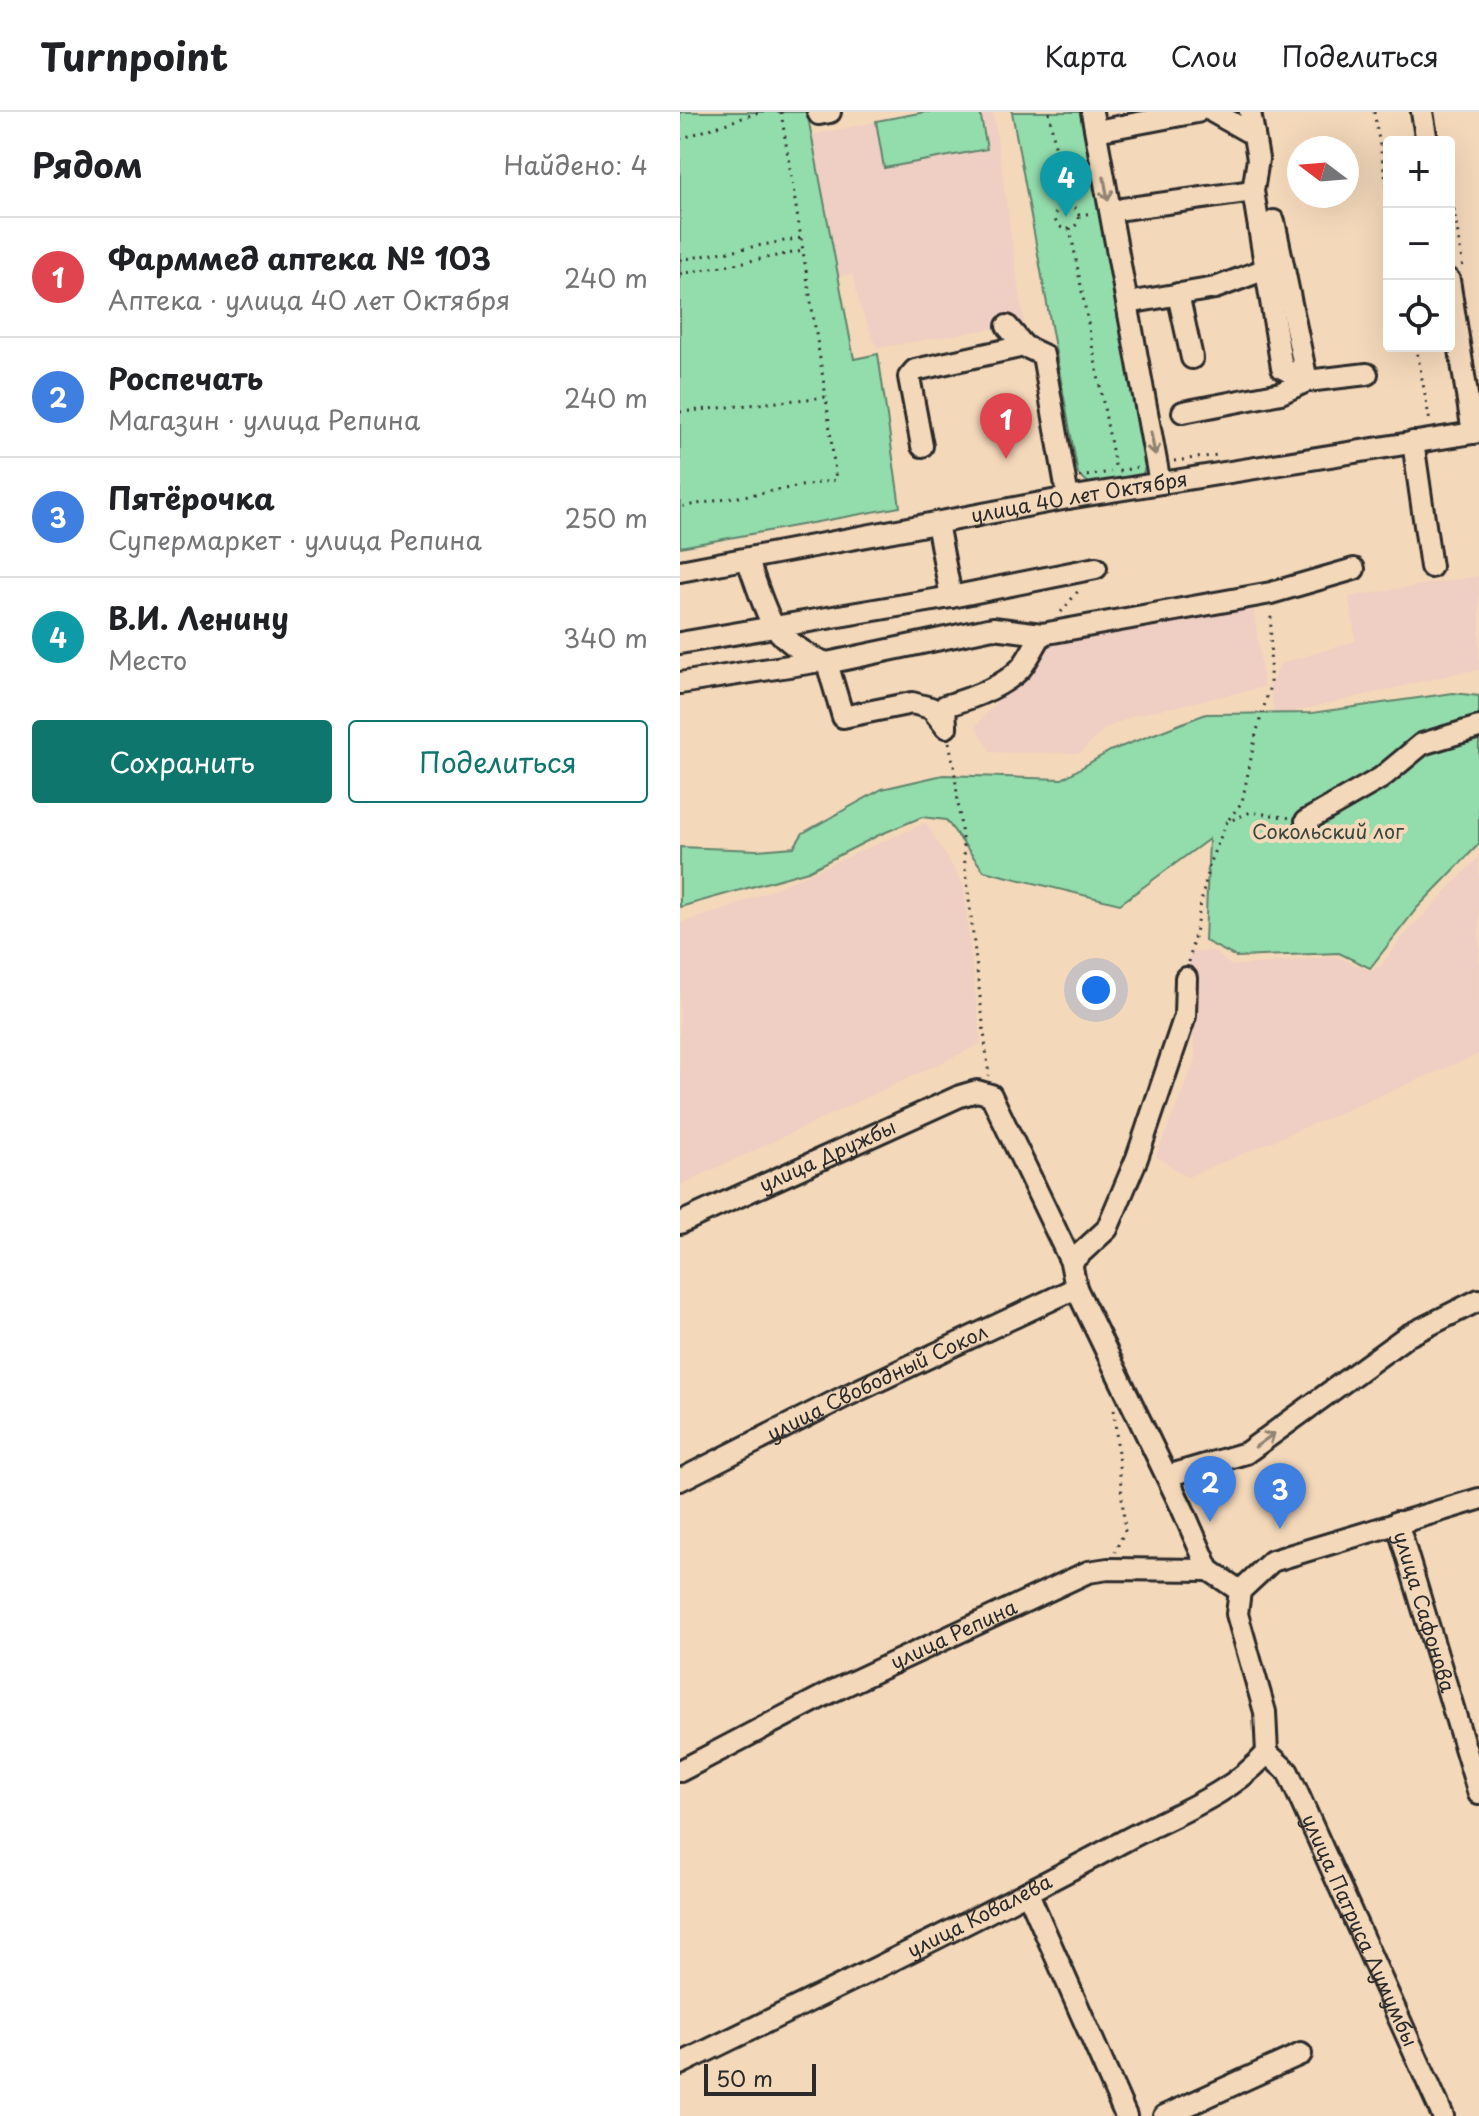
<!DOCTYPE html>
<html lang="ru">
<head>
<meta charset="utf-8">
<style>
	:root { --surface:#fff; --page:#f6f6f6; --text:#202124; --muted:#757577; --line:#e0e0e0; --accent:#0f766e }
	body { margin:0; font-family:"Playpen Sans",sans-serif; background:var(--page); color:var(--text) }
	.controls { position:absolute; right:24px; top:24px; display:grid; overflow:hidden; border-radius:8px; box-shadow:0 8px 32px #0002 }
	.controls button { width:72px; height:72px; display:grid; place-items:center; padding:0; border:0; border-bottom:2px solid var(--line); background:var(--surface); color:var(--text); font:40px sans-serif }
	.compass { position:absolute; left:607px; top:24px; width:72px; height:72px; border-radius:50%; background:var(--surface); box-shadow:0 8px 32px #0002; rotate:286deg }
	.scale { position:absolute; left:24px; bottom:20px; width:112px; box-sizing:border-box; padding-left:8px; border:4px solid #2b2b2b; border-top:0; font-size:22px; line-height:28px; white-space:nowrap; color:#2b2b2b; -webkit-text-stroke:6px #f4d8ba; paint-order:stroke }
	.you { position:absolute; left:416px; top:878px; width:28px; height:28px; margin:-20px; border:6px solid #fff; border-radius:50%; background:#1a73e8; box-shadow:0 0 0 12px #1a73e833 }
	.badge { display:grid; place-items:center; width:52px; height:52px; border-radius:50%; background:var(--accent); color:#fff; font-size:26px; font-weight:700 }
	.pin { position:absolute; translate:-50% -66px; filter:drop-shadow(0 2px 4px #0008) }
	.pin::after { content:''; position:absolute; top:42px; width:28px; height:24px; background:inherit; clip-path:polygon(0 0,100% 0,50% 100%) }
	.list { margin:0; padding:0; list-style:none }
	h2 { display:flex; justify-content:space-between; align-items:center; height:104px; margin:0; padding:0 32px; font-size:34px }
	h2 small { font-size:26px; font-weight:400; color:var(--muted) }
	.list li { display:grid; grid-template-columns:52px 1fr auto; gap:24px; align-items:center; box-sizing:border-box; height:120px; padding:0 32px; border-top:2px solid var(--line) }
	.list b { display:block; font-size:30px; white-space:nowrap }
	.list p { margin:0; font-size:26px; white-space:nowrap; color:var(--muted) }
	.list em { font-size:26px; font-style:normal; color:var(--muted) }
	.actions { display:flex; gap:16px; padding:24px 32px }
	.actions a { flex:1; padding:18px 0; border:2px solid var(--accent); border-radius:8px; text-align:center; font-size:28px; color:var(--accent) }
	.actions .main { background:var(--accent); color:#fff }
	.icon { flex:none; width:44px; height:44px; fill:none; stroke:currentColor; stroke-width:2; stroke-linecap:round; stroke-linejoin:round }
	.map { position:relative; flex:none; width:799px; height:2004px; overflow:hidden }
	header { display:flex; align-items:center; gap:48px; box-sizing:border-box; height:112px; padding:0 40px; background:var(--surface); border-bottom:2px solid var(--line) }
	header strong { font-size:38px }
	nav { display:flex; gap:44px; margin-inline-start:auto; font-size:28px }
	main { display:flex }
	aside { flex:1; background:var(--surface) }
	.map>svg:first-child { display:block }
	.built { fill:#efcec3 }
	.green { fill:#93dcac; stroke:#5f846c; stroke-width:2 }
	.lines { fill:none; stroke-linecap:round; stroke-linejoin:round }
	.minor-casing { stroke:#2b2b2b; stroke-width:26 }
	.path { stroke:#2b2b2b; stroke-width:3; stroke-dasharray:2 6; stroke-linecap:butt }
	.minor { stroke:#f4d8ba; stroke-width:20 }
	.oneway { stroke:#908272 }
	.labels { text-anchor:middle; stroke-width:8; stroke-linejoin:round; paint-order:stroke }
	.street-label { font-size:20px; fill:#2b2b2b; stroke:#f4d8ba }
	.park-label { font-size:20px; fill:#3b463e; stroke:#f4d8ba }
</style>
</head>
<body>
<header>
<strong>Turnpoint</strong>
<nav><a>Карта</a><a>Слои</a><a>Поделиться</a></nav>
</header>
<main>
<aside>
<h2>Рядом<small>Найдено: 4</small></h2>
<ul class="list">
<li><span class="badge" style="background:#e0444e">1</span><div><b>Фарммед аптека № 103</b><p>Аптека · улица 40 лет Октября</p></div><em>240 m</em></li>
<li><span class="badge" style="background:#3f7fe0">2</span><div><b>Роспечать</b><p>Магазин · улица Репина</p></div><em>240 m</em></li>
<li><span class="badge" style="background:#3f7fe0">3</span><div><b>Пятёрочка</b><p>Супермаркет · улица Репина</p></div><em>250 m</em></li>
<li><span class="badge" style="background:#0f9aa8">4</span><div><b>В.И. Ленину</b><p>Место</p></div><em>340 m</em></li>
</ul>
<div class="actions"><a class="main">Сохранить</a><a>Поделиться</a></div>
</aside>
<div class="map">
<svg width="799" height="2004" viewBox="0 0 799 2004">
	<rect width="100%" height="100%" fill="#f4d8ba"/>
	<filter id="ink" filterUnits="userSpaceOnUse"><feTurbulence type="fractalNoise" baseFrequency=".0125" numOctaves="2"/><feDisplacementMap in="SourceGraphic" scale="16" xChannelSelector="R" yChannelSelector="G"/><feConvolveMatrix kernelMatrix="1 2 1 2 8 2 1 2 1" color-interpolation-filters="sRGB"/></filter>
	<g filter="url(#ink)">
		<!-- built -->
		<g class="built">
			<polygon points="245,0 313,0 344,211 197,236 179,192 173,162 157,165 131,23"/>
			<polygon points="799,464 799,558 782,560 595,604 590,574 600,552 676,529 669,485"/>
			<polygon points="573,494 584,575 455,603 424,617 400,641 311,640 296,614 369,528"/>
			<polygon points="246,711 283,772 301,932 0,1073 0,811 47,797"/>
			<polygon points="799,745 799,942 507,1065 476,1044 516,947 506,866 510,840 533,839 551,854 657,845 690,859 700,855 720,828"/>
		</g>
		<!-- green -->
		<g class="green">
			<polygon points="0,0 127,0 174,247 198,242 220,395 0,435"/>
			<polygon points="245,0 300,0 307,37 204,56 196,9"/>
			<polygon points="332,0 404,0 468,349 462,363 410,372 398,362"/>
			<polygon points="773,581 799,584 799,732 737,796 690,856 659,841 556,845 525,829 529,727 440,792 304,759 266,708 242,705 199,723 128,759 0,795 0,735 77,738 114,735 123,721 202,677 263,663 382,667 430,639 526,602 632,601"/>
		</g>
		<g class="lines">
			<!-- minor casing -->
			<g class="minor-casing">
				<g id="minor">
					<polyline points="138,0 139,2 150,0"/>
					<polyline points="412,0 480,371"/>
					<polyline points="533,0 574,23"/>
					<polyline points="570,0 578,47 573,79 602,256 627,269 687,262"/>
					<polyline points="742,0 747,30"/>
					<polyline points="416,19 517,0"/>
					<polyline points="443,97 573,79"/>
					<polyline points="769,168 793,321"/>
					<polyline points="498,182 512,246"/>
					<polyline points="448,191 535,176 586,157"/>
					<polyline points="327,214 344,234 363,243 388,386"/>
					<polyline points="503,300 601,281 627,269 594,109"/>
					<polyline points="733,330 751,455"/>
					<polyline points="242,334 229,265 235,258 344,234"/>
					<polyline points="257,411 271,485"/>
					<path d="M67,447C75,466 83,497 94,514C104,528 131,547 147,551L163,605L232,591L251,596L266,615"/>
					<path id="s1" d="M0,459L388,386L799,320"/>
					<polyline points="0,531 271,485 416,456"/>
					<polyline points="147,551 313,516 362,522 591,481 674,457"/>
					<polyline points="0,571 141,549"/>
					<path d="M266,615L265,594C290,587 323,575 341,556C349,546 355,533 362,522"/>
					<polyline points="626,709 701,666 742,632 799,615"/>
					<path id="s2" d="M0,1111L280,984L297,979L311,983L391,1150L396,1176L502,1396L529,1458"/>
					<polyline points="391,1150 427,1117 457,1046 505,904 506,866"/>
					<polyline points="487,1364 566,1341 727,1224 799,1188"/>
					<path id="s3" d="M0,1368L166,1284L396,1176"/>
					<path id="s4" d="M717,1410L799,1682"/>
					<polyline points="587,1641 585,1600 557,1502 560,1479 592,1449 799,1387"/>
					<path id="s5" d="M587,1641L608,1660L763,2004"/>
					<path id="s6" d="M0,1659L151,1580L408,1460L428,1457L529,1458L560,1479"/>
					<polyline points="348,1781 446,2004"/>
					<path id="s7" d="M0,1952C149,1879 298,1808 444,1729C494,1702 549,1684 587,1641"/>
					<polyline points="484,2004 621,1942"/>
				</g>
			</g>
			<!-- path -->
			<g class="path">
				<polyline points="101,0 146,285"/>
				<polyline points="369,0 386,94"/>
				<polyline points="694,0 709,85"/>
				<polyline points="0,27 80,0"/>
				<polyline points="769,65 783,156"/>
				<circle cx="387" cy="105" r="12"/>
				<polyline points="398,103 414,101"/>
				<polyline points="390,116 436,359"/>
				<polyline points="0,148 121,126"/>
				<polyline points="0,162 123,139"/>
				<polyline points="736,234 750,310"/>
				<polyline points="0,300 146,285 156,368 0,395"/>
				<polyline points="494,349 538,343"/>
				<polyline points="439,359 459,355"/>
				<polyline points="399,365 431,360"/>
				<polyline points="381,500 399,478"/>
				<polyline points="269,630 274,655 309,964"/>
				<polyline points="549,707 562,690 576,622 590,574 591,499"/>
				<polyline points="509,850 529,752 547,710 571,700 611,706"/>
				<polyline points="434,1298 445,1418 435,1440"/>
			</g>
			<!-- minor -->
			<use href="#minor" class="minor"/>
		</g>
		<!-- one-way arrows -->
		<defs><path id="oneway-shaft" d="M-6 0H5M1.5-3L5.5 0L1.5 3" fill="none" stroke-width="1.6" stroke-linecap="round" stroke-linejoin="round" transform="scale(2)"/></defs>
		<g class="oneway">
			<use href="#oneway-shaft" transform="translate(426 77) rotate(80)"/>
			<use href="#oneway-shaft" transform="translate(473 332) rotate(80)"/>
			<use href="#oneway-shaft" transform="translate(585 1328) rotate(-36)"/>
		</g>
	</g>
	<g class="labels">
		<!-- street labels -->
		<g class="street-label">
			<text dy="7" stroke="none"><textPath href="#s1" startOffset="406">улица 40 лет Октября</textPath></text>
			<text dy="7" stroke="none"><textPath href="#s2" startOffset="162">улица Дружбы</textPath></text>
			<text dy="7" stroke="none"><textPath href="#s3" startOffset="220">улица Свободный Сокол</textPath></text>
			<text dy="7" stroke="none"><textPath href="#s4" startOffset="94">улица Сафонова</textPath></text>
			<text dy="7" stroke="none"><textPath href="#s6" startOffset="306">улица Репина</textPath></text>
			<text dy="7" stroke="none"><textPath href="#s7" startOffset="334">улица Ковалёва</textPath></text>
			<text dy="7" stroke="none"><textPath href="#s5" startOffset="202">улица Патриса Лумумбы</textPath></text>
		</g>
		<!-- park labels -->
		<g class="park-label">
			<text x="648" y="727">Сокольский лог</text>
		</g>
	</g>
</svg>
<div class="controls">
<button>+</button>
<button>−</button>
<button><svg class="icon" aria-label="locate" viewBox="0 0 24 24"><circle cx="12" cy="12" r="6"/><path d="M12 2v4M12 18v4M2 12h4M18 12h4"/></svg></button>
</div>
<svg class="compass" viewBox="-18 -18 36 36"><path d="M0-13l5 13h-10z" fill="#e53935"/><path d="M0 13l5-13h-10z" fill="#757577"/></svg>
<div class="scale">50 m</div>
<div class="you"></div>
<div class="pin badge" style="left:326px;top:347px;background:#e0444e">1</div>
<div class="pin badge" style="left:530px;top:1410px;background:#3f7fe0">2</div>
<div class="pin badge" style="left:600px;top:1417px;background:#3f7fe0">3</div>
<div class="pin badge" style="left:386px;top:105px;background:#0f9aa8">4</div>
</div>
</main>
</body>
</html>
